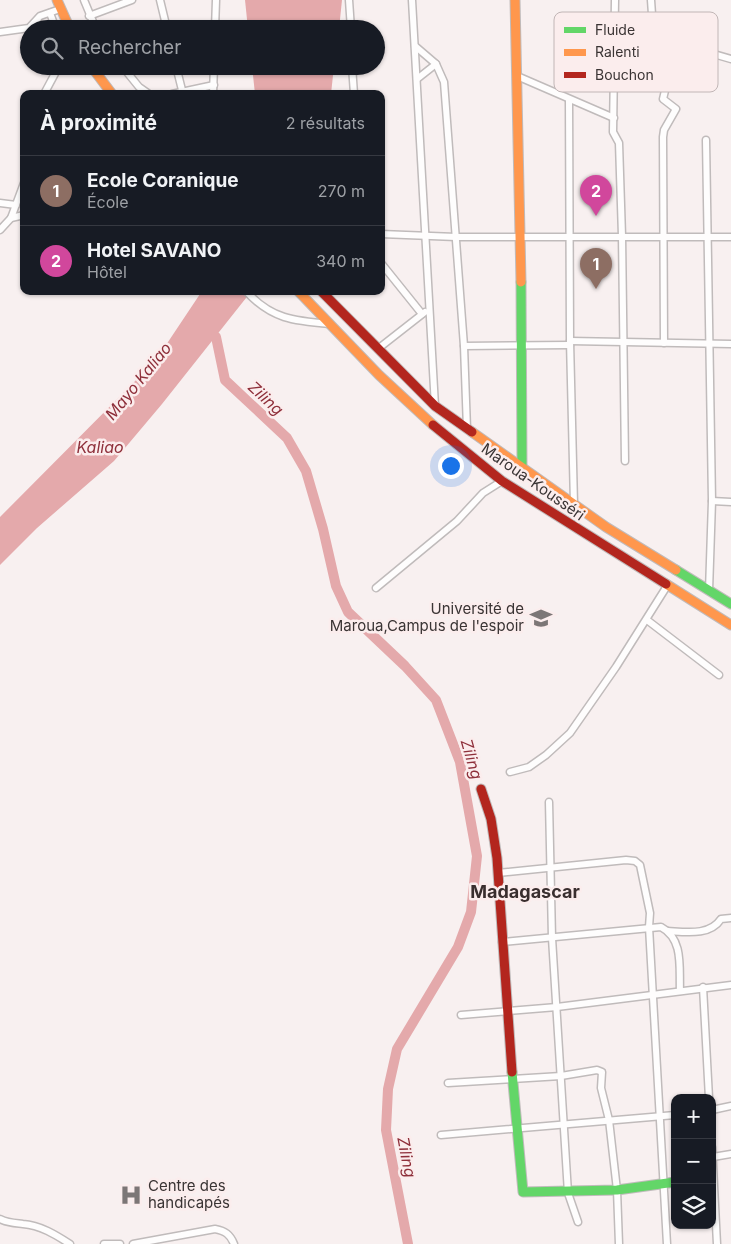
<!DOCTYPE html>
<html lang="fr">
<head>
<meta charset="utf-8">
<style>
	:root { --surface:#171b24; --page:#20242c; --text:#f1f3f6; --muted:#9ea1a6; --line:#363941; --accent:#ea580c }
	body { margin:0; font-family:Inter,sans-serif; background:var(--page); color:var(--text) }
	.controls { position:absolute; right:15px; bottom:15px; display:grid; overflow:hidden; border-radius:10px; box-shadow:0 1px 4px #0004 }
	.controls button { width:45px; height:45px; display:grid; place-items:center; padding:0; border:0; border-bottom:1px solid var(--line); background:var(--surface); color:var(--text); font:25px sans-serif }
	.you { position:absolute; left:450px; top:465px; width:18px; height:18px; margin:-12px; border:4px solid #fff; border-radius:50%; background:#1a73e8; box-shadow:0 0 0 8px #1a73e833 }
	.badge { display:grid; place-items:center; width:32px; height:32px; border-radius:50%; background:var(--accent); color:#fff; font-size:16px; font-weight:700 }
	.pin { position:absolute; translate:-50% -41px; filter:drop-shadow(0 1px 2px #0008) }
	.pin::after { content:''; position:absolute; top:26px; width:18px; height:15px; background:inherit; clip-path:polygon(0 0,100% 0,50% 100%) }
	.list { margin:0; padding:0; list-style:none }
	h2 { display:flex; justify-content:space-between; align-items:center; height:65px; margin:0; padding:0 20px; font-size:21px }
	h2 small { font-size:16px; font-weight:400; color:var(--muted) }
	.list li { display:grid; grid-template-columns:32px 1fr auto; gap:15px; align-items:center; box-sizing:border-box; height:70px; padding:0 20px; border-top:1px solid var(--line) }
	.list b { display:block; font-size:19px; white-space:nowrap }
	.list p { margin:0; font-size:16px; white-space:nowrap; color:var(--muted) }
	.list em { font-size:16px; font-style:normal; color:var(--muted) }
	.icon { flex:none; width:28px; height:28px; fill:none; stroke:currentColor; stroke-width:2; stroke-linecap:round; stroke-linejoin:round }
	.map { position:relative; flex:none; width:731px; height:1244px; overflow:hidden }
	.search { position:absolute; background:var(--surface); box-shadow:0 1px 4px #0004; left:20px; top:20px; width:365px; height:55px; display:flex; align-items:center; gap:12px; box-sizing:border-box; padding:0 18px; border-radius:28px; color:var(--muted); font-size:19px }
	.panel { position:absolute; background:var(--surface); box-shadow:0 1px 4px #0004; left:20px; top:90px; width:365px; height:205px; border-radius:10px }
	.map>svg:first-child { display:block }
	.water { fill:#e4a9ab }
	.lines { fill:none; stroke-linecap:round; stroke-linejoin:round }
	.river { stroke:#e4a9ab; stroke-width:10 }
	.street-casing { stroke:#c0bbbb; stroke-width:9 }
	.fast-casing { stroke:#c0bbbb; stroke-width:11 }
	.slow-casing { stroke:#c0bbbb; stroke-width:11 }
	.jam-casing { stroke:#c0bbbb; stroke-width:11 }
	.street { stroke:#fefdfd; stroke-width:6 }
	.fast { stroke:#63d668; stroke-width:9 }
	.slow { stroke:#ff974d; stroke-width:9 }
	.jam { stroke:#b3261e; stroke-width:9 }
	.labels { text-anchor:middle; stroke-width:5; stroke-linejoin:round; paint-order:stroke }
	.street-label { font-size:15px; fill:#3a3434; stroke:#fbeded }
	.poi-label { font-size:15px; fill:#3a3434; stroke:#fbeded; text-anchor:end }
	.water-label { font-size:16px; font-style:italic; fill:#8e2f3a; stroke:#fbeded }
	.quarter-label { font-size:18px; font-weight:bold; fill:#392e2e; stroke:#fbeded }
	.key { fill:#fbeded; stroke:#c1b6b6; stroke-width:1 }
	.key-label { font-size:14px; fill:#3a3434 }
</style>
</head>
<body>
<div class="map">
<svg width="731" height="1244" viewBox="0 0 731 1244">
	<rect width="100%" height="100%" fill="#f8f0f0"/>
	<!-- water -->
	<g class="water">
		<polygon points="245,0 342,0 339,29 248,29"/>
		<polygon points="252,66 334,66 331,94 255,94"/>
		<polygon points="202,291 248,291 246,298 162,404 114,461 37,528 0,565 0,517 156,360"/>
	</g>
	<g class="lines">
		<!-- river -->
		<polyline class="river" points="216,337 225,380 287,438 306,471 323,529 336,586 348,612 405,666 436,700 460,762 477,856 471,912 458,947 397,1049 388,1089 386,1130 408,1244"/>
		<!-- street casing -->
		<g class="street-casing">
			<g id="street">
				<polyline points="84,0 96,29"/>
				<polyline points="160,0 167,29"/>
				<polyline points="349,0 351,29"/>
				<polyline points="412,0 435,406"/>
				<polyline points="615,0 613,132 619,143 622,236 625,461"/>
				<polyline points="651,0 654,43"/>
				<polyline points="50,13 56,29"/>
				<polyline points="89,16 132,0"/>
				<polyline points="215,29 216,0"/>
				<polyline points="0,32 29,28 40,16 60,9"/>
				<polyline points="613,36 686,46 731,59"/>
				<polyline points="415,46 436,64 444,82 464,346 467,429"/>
				<polyline points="122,66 139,87 149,94"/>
				<polyline points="176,66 182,90"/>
				<polyline points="352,66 354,94"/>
				<polyline points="517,76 614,118"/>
				<polyline points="417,79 436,64"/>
				<polyline points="44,94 59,66"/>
				<polyline points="172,94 214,85"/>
				<polyline points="213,94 214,66"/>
				<polyline points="569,100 570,341 574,504"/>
				<polyline points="706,140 712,501 709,591"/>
				<polyline points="0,203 16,205"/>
				<polyline points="11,218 24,183"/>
				<polyline points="0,230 11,218 24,215"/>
				<polyline points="381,234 456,237 731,237"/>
				<polyline points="381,263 422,314"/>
				<path d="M246,291C271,319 294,321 330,324"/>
				<polyline points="570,341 731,344"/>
				<polyline points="664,343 663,137 664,130 676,109 663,99 668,78"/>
				<polyline points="464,346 570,345"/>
				<polyline points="379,348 425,312"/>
				<polyline points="712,501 731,502"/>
				<polyline points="376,588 457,521 483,493 502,481"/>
				<polyline points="647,620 719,675"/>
				<polyline points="510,772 529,767 546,755 570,733 616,667 667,586"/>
				<polyline points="549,802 552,938 568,1193 578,1222"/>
				<polyline points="498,873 626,860 635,861 640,865 650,913 649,927 667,1244"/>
				<path d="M668,931C686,932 710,936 721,919L731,918"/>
				<path d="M502,942L661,927C684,939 679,968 680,991"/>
				<polyline points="703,987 709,1098"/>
				<polyline points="461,1015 557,1007 731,985"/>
				<polyline points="448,1083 561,1076 597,1070 602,1072 601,1088 609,1120 617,1190 619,1244"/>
				<polyline points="712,1110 731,1106"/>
				<polyline points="441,1135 675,1115"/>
				<polyline points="712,1147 717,1244"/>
				<polyline points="713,1157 731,1154"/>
				<path d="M0,1219C8,1223 14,1223 23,1224C40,1225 56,1235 70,1244"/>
				<polyline points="104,1244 120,1244"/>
				<path d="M133,1244L215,1229C225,1231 230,1234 234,1244"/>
			</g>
		</g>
		<!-- fast casing -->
		<g class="fast-casing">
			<g id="fast">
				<polyline points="521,282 522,467"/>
				<polyline points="676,570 731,604"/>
				<polyline points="512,1072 523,1192 617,1190 675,1182"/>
			</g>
		</g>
		<!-- slow casing -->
		<g class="slow-casing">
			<g id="slow">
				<polyline points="57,0 70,29"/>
				<polyline points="515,0 521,282"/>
				<polyline points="91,66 112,94"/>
				<polyline points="298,291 379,375 433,425"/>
				<polyline points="472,432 606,527 676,570"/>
				<polyline points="666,584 731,625"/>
			</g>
		</g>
		<!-- jam casing -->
		<g class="jam-casing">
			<g id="jam">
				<polyline points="321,291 435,406 472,432"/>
				<polyline points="433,425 502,481 666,584"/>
				<polyline points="481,789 491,819 497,858 512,1072"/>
			</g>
		</g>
		<!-- street -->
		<use href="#street" class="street"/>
		<!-- fast -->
		<use href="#fast" class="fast"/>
		<!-- slow -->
		<use href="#slow" class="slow"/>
		<!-- jam -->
		<use href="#jam" class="jam"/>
	</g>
	<!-- icons -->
	<defs>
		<g id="university-bare" transform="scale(1.725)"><path d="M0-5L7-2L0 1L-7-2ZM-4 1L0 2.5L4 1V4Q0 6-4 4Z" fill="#7c7676" stroke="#fbeded" stroke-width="2.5" paint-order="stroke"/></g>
		<g id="hospital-bare" transform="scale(1.725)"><path d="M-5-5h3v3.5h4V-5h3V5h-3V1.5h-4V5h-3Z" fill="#7c7676" stroke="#fbeded" stroke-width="2.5" paint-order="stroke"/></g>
	</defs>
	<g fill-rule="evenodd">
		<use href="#university-bare" x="541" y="618"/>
		<use href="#hospital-bare" x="131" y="1195"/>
	</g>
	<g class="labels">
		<!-- street labels -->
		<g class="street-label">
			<text transform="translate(533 482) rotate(35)" y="5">Maroua-Kousséri</text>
		</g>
		<!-- poi labels -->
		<g class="poi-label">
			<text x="524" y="614">Université de<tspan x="524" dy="17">Maroua,Campus de l'espoir</tspan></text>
			<text x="148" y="1191" text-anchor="start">Centre des<tspan x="148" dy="17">handicapés</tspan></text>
		</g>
		<!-- water labels -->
		<g class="water-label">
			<text transform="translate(138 381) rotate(-51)" y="6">Mayo Kaliao</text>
			<text transform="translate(266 398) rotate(43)" y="6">Ziling</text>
			<text x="100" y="453">Kaliao</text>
			<text transform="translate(472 759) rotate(74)" y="6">Ziling</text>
			<text transform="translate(407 1157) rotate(79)" y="6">Ziling</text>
		</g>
		<!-- quarter labels -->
		<g class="quarter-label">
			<text x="525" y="898">Madagascar</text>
		</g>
	</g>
	<!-- legend -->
	<rect x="554" y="12" width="164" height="80" rx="8" class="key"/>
	<rect x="564" y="27" width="22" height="6" fill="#63d668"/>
	<rect x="564" y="49" width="22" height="7" fill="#ff974d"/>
	<rect x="564" y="72" width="22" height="6" fill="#b3261e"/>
	<g class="key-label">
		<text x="595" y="35">Fluide</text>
		<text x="595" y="57">Ralenti</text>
		<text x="595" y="80">Bouchon</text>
	</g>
</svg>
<div class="controls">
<button>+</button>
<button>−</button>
<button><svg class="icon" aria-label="layers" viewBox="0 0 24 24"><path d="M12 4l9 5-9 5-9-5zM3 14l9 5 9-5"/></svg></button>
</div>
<div class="you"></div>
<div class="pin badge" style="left:596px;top:289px;background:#8d6e63">1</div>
<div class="pin badge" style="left:596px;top:216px;background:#d1479c">2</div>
<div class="search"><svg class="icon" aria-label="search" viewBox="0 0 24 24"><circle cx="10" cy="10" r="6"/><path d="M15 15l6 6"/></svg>Rechercher</div>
<section class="panel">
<h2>À proximité<small>2 résultats</small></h2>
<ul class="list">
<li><span class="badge" style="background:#8d6e63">1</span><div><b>Ecole Coranique</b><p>École</p></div><em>270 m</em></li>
<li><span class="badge" style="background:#d1479c">2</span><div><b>Hotel SAVANO</b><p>Hôtel</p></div><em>340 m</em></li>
</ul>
</section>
</div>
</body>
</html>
